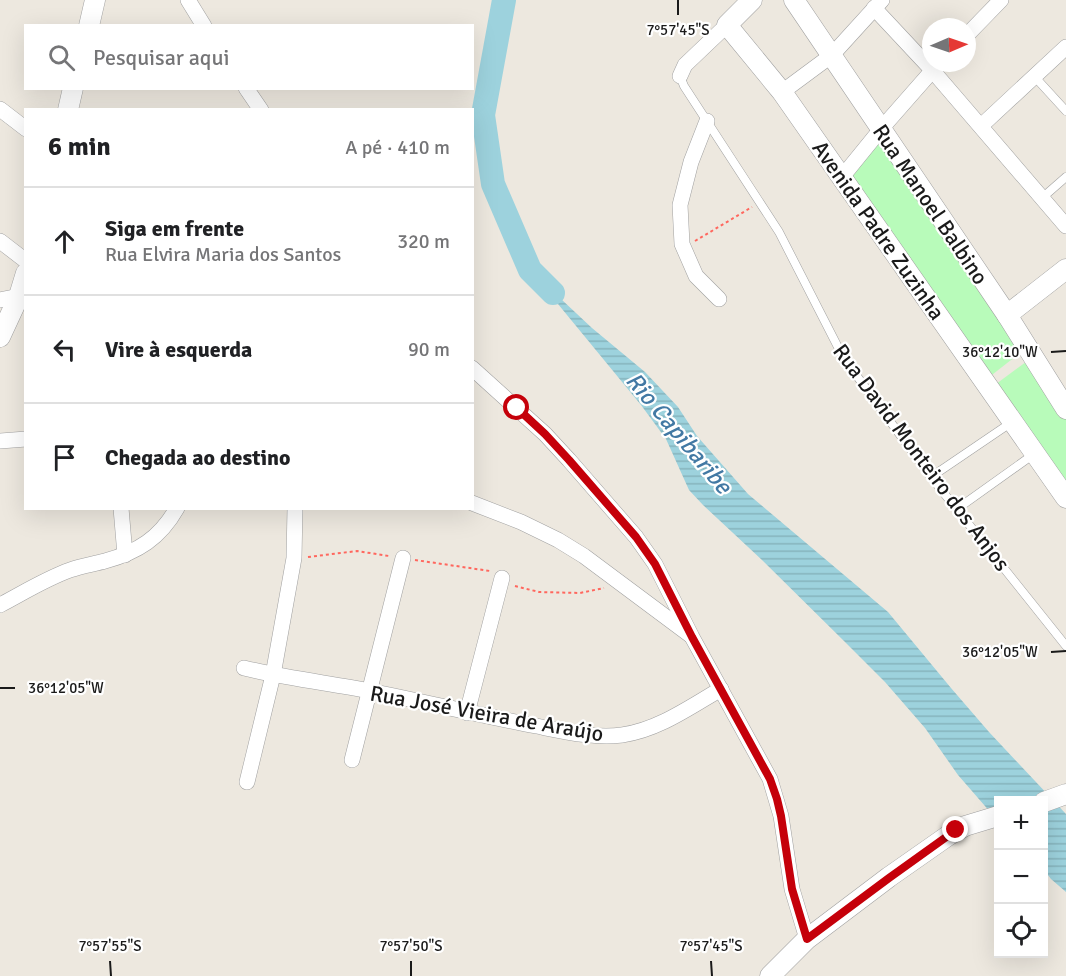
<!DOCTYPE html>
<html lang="pt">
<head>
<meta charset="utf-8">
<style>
	:root { --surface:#fff; --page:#f6f6f6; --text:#202124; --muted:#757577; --line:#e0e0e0 }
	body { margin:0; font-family:Signika,sans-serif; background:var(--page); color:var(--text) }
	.controls { position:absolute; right:18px; bottom:18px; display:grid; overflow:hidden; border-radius:0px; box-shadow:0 6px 24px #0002 }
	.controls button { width:54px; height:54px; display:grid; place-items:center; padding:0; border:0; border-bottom:2px solid var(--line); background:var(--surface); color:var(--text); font:30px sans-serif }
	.compass { position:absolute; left:922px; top:18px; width:54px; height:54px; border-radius:50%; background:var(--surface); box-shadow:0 6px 24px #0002; rotate:88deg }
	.stop { position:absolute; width:18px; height:18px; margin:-14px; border:4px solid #c5000a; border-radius:50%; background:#fff }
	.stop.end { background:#c5000a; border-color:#fff; box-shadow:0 2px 6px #0008 }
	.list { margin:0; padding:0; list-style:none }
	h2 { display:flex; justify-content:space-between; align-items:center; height:78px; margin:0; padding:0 24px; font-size:26px }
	h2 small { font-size:20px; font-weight:400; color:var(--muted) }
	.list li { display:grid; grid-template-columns:39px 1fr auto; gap:18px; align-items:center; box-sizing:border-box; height:108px; padding:0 24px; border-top:2px solid var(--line) }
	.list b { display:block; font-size:22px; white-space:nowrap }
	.list p { margin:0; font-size:20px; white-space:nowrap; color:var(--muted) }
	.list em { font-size:20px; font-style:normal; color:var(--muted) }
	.icon { flex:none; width:33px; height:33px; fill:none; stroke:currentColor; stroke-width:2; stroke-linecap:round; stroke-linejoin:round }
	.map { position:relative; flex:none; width:1066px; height:976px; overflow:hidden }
	.search { position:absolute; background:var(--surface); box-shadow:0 6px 24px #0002; left:24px; top:24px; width:450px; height:66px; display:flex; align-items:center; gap:15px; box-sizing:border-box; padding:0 21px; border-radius:0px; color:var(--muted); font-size:22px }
	.panel { position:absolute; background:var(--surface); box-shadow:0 6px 24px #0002; left:24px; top:108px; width:450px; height:402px; border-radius:0px }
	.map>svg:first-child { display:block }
	.park { fill:#b8fbba }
	.water { fill:url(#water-rules) }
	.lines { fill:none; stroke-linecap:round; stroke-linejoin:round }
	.river { stroke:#9dd2dd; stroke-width:24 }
	.service-casing { stroke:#a1a1a1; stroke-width:9 }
	.minor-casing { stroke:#a1a1a1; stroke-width:16 }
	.tertiary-casing { stroke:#a1a1a1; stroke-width:21 }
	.path { stroke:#ff675e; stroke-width:2; stroke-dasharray:3 3; stroke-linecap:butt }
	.service { stroke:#fff; stroke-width:8 }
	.minor { stroke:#fff; stroke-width:15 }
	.tertiary { stroke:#fff; stroke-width:20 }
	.route { stroke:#c5000a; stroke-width:8 }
	.ticks { fill:none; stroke:#1a1a1a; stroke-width:2 }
	.labels { text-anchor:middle; stroke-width:4.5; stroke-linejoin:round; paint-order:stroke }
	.street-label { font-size:22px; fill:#1a1a1a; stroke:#fff }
	.water-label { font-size:24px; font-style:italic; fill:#4279a4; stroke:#fff }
	.ticks-label { font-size:15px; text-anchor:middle; fill:#1a1a1a; stroke:#fff; stroke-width:4.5; stroke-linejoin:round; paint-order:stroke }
</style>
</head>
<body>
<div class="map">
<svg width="1066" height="976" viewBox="0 0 1066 976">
	<defs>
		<pattern id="water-rules" width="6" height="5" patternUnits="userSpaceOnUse" patternTransform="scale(1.5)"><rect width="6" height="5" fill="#9dd2dd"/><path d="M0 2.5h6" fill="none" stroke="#87b4bd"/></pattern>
	</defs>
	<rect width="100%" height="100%" fill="#ede8df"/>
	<!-- park -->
	<g class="park">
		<polygon points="881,134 1025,349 988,378 845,178"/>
		<polygon points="1030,359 1066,416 1066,493 992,387"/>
	</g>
	<!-- water -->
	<polygon class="water" points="530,270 592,328 645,372 678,407 697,436 748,494 888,612 951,688 989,732 1066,814 1066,892 1051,879 1044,870 1044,800 998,800 998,821 958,775 925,728 885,682 844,641 762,560 703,505 689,490 666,439 641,405"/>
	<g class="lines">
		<!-- river -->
		<polyline class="river" points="504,0 483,115 493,184 530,270 553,293"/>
		<!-- service casing -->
		<g class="service-casing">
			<g id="service">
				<polyline points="680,76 684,86 779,232 841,353 851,368 931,477 1066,646"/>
				<polyline points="1034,76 1066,111"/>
				<polyline points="1042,198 1066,177"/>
				<polyline points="931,477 1012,422"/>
				<polyline points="957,509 1034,454"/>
			</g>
		</g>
		<!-- minor casing -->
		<g class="minor-casing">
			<g id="minor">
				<polyline points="188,0 204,26"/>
				<polyline points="874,8 932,70 1066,226"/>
				<polyline points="967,35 1001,0"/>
				<polyline points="680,76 685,65 727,25"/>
				<polyline points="246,88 261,110"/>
				<polyline points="782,92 832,55 882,0"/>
				<polyline points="0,109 26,129"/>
				<polyline points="707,121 691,162 680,205 682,244 696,276 719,299"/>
				<polyline points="981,126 1066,47"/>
				<polyline points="842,177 881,129 939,63"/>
				<polyline points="0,241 26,261"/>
				<polyline points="0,300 19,296"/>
				<polyline points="472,368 545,434 569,460 636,537 655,564 692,637 770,779 781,816 792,889 807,939"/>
				<polyline points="0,441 26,439"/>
				<polyline points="472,503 521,522 558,540 584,556 690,635"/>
				<polyline points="121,508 125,555"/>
				<path d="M0,605C23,593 45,579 70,570C81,566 94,564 105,561C138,552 160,538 177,508"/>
				<path d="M244,668C285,678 328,683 370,691C425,702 480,715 536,726C562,731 595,739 622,735C658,730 690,707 721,689"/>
				<polyline points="467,713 502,578"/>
				<polyline points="352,760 403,558"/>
				<polyline points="247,782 273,675 294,558 295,508"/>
			</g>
		</g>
		<!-- tertiary casing -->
		<g class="tertiary-casing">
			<g id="tertiary">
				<polyline points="752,0 727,25 782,92 1066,498"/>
				<polyline points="794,0 1007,315 1066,409"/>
				<polyline points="89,26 95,0"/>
				<polyline points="68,110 73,88"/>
				<polyline points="1007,315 1066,269"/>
				<polyline points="0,337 19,296 26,273"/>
				<polyline points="1044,802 1066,794"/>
				<polyline points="770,976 807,939 889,877 949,835 965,826 998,816"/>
			</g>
		</g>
		<!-- path -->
		<g class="path">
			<polyline points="695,241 752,207"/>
			<polyline points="308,557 357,551 389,556"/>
			<polyline points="415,560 490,571"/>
			<polyline points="515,586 539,592 580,593 604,588"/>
		</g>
		<!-- service -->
		<use href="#service" class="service"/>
		<!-- minor -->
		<use href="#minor" class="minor"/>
		<!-- tertiary -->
		<use href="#tertiary" class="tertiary"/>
	</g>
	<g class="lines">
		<!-- route -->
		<polyline class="route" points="517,408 545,434 569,460 636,537 655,564 692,637 770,779 777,799 781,816 792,889 807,939 889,878 956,830"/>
	</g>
	<!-- ticks -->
	<path class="ticks" d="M678,0V15M1051,352L1066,351M1051,652L1066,651M0,688H15M110,961L111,976M411,961V976M711,961L712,976"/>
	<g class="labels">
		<!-- street labels -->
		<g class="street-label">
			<text transform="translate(931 204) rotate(56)" y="8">Rua Manoel Balbino</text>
			<text transform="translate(879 230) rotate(55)" y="8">Avenida Padre Zuzinha</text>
			<text transform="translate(922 457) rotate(53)" y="8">Rua David Monteiro dos Anjos</text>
			<text transform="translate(487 713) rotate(10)" y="8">Rua José Vieira de Araújo</text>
		</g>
		<!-- water labels -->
		<g class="water-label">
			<text transform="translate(679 433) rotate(50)" y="8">Rio Capibaribe</text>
		</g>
	</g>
	<g class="ticks-label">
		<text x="678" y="35">7°57'45"S</text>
		<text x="1000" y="357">36°12'10"W</text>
		<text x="1000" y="657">36°12'05"W</text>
		<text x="66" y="693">36°12'05"W</text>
		<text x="110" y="951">7°57'55"S</text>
		<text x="411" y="951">7°57'50"S</text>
		<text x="711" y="951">7°57'45"S</text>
	</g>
</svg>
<div class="controls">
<button>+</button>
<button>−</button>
<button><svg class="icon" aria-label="locate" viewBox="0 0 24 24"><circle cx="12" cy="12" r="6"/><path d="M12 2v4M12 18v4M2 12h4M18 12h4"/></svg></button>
</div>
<svg class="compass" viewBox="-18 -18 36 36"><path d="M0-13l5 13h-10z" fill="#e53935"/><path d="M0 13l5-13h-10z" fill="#757577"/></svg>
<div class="stop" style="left:517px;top:408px"></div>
<div class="stop end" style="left:956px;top:830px"></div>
<div class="search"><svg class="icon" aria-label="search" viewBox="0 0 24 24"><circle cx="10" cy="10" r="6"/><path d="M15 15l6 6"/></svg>Pesquisar aqui</div>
<section class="panel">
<h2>6 min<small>A pé · 410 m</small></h2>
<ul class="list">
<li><svg class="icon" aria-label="ahead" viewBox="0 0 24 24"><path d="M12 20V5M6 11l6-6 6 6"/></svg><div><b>Siga em frente</b><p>Rua Elvira Maria dos Santos</p></div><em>320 m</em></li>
<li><svg class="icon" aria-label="left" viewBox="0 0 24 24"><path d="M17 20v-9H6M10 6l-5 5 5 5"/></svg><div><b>Vire à esquerda</b></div><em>90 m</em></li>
<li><svg class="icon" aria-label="arrive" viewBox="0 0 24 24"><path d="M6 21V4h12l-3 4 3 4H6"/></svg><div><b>Chegada ao destino</b></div></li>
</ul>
</section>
</div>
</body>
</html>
